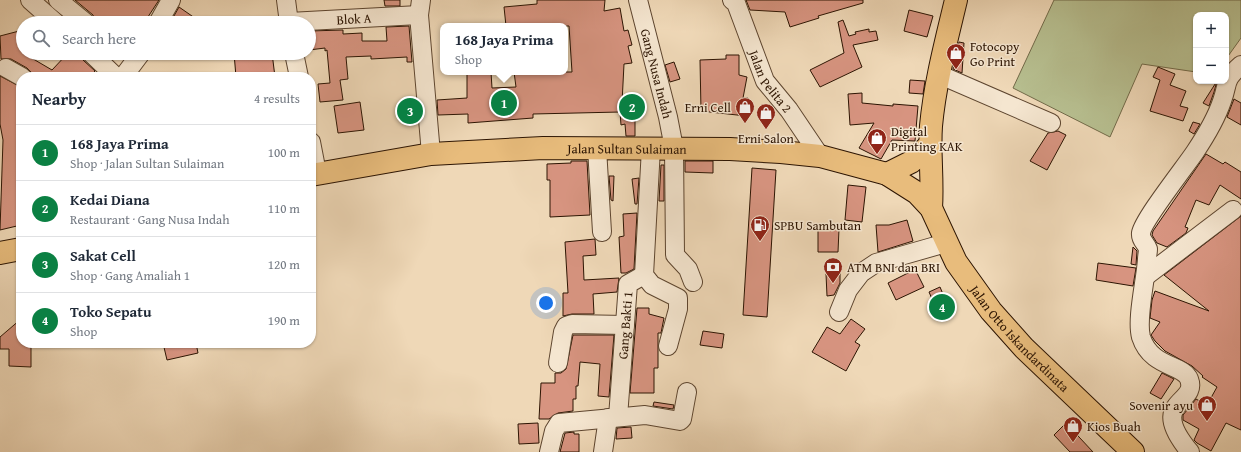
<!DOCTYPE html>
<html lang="en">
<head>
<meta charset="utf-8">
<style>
	:root { --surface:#fff; --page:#f2f2f3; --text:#1f2937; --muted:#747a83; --line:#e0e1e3; --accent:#0b8043 }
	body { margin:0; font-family:"Gentium Book Plus",serif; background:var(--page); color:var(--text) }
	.controls { position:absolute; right:12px; top:12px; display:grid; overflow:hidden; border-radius:8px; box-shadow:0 1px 3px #0004 }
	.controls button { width:36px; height:36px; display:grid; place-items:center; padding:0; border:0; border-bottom:1px solid var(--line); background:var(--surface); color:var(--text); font:20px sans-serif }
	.you { position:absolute; left:546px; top:303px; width:14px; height:14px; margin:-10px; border:3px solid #fff; border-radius:50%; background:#1a73e8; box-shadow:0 0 0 6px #1a73e833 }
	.badge { display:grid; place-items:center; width:26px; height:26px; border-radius:50%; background:var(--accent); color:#fff; font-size:13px; font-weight:700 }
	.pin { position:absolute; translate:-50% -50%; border:2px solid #fff; box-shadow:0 1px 4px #0006 }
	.popup { position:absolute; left:440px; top:23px; width:128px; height:52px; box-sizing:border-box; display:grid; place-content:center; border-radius:8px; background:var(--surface); filter:drop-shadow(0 1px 3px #0005); font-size:13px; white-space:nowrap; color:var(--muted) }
	.popup b { font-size:15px; color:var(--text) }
	.popup::after { content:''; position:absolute; left:50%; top:100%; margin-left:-8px; border:8px solid transparent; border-top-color:var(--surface) }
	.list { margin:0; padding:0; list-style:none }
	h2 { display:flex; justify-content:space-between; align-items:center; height:52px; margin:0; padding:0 16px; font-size:17px }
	h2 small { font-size:13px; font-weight:400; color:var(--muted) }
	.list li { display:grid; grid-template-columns:26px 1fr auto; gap:12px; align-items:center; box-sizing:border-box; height:56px; padding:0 16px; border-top:1px solid var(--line) }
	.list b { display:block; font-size:15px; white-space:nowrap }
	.list p { margin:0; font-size:13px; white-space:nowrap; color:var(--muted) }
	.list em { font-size:13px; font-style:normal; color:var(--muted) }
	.icon { flex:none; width:22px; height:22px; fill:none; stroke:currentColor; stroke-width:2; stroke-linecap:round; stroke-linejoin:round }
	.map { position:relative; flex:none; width:1241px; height:452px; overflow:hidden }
	.search { position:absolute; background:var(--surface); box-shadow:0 1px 3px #0004; left:16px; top:16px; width:300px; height:44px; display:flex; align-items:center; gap:10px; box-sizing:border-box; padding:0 14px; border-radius:22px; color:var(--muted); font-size:15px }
	.panel { position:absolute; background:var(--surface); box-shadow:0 1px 3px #0004; left:16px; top:72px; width:300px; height:276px; border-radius:16px }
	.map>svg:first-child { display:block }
	.green { fill:#b7bf90; stroke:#726a49 }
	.building { fill:#d79480; stroke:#2c1402 }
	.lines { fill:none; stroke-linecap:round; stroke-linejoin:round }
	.minor-casing { stroke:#5d452f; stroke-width:20 }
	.major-casing { stroke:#2c1402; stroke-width:24 }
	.minor { stroke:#f5e6d0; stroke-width:18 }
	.major { stroke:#e8bc7c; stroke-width:22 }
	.labels { text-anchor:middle; stroke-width:3; stroke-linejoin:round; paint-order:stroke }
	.street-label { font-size:13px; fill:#2c1402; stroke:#f5e6d0 }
	.poi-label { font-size:13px; fill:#2c1402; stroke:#f5e6d0; text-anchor:start }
</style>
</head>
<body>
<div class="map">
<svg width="1241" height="452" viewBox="0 0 1241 452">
	<rect width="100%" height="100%" fill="#efd8b7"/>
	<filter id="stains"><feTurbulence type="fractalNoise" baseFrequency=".005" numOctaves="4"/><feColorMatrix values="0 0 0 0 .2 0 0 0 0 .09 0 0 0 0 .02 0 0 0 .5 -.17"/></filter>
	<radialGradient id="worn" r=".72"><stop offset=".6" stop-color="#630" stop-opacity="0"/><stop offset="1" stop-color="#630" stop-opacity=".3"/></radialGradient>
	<!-- green -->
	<polygon class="green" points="1054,0 1241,0 1241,38 1226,59 1226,15 1196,15 1196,72 1142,64 1110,137 1013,88"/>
	<!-- building -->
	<g class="building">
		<polygon points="75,0 159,0 144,23 96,23 93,15"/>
		<polygon points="384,0 400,0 400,6 385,6"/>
		<polygon points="537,0 605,0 604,11 620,8 624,31 628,30 632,45 628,46 632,63 624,64 622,103 635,104 635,136 626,136 625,124 621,125 620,112 533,114 533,118 468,123 468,114 438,115 437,100 467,98 467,73 491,72 492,88 516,87 514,72 572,72 569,26 506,26 504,7 537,4"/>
		<polygon points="746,0 863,0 863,3 818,16 819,18 790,27 785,12 750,10"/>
		<polygon points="179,7 202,23 170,23"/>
		<polygon points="909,10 933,16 927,37 904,31"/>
		<polygon points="843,20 849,36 856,34 855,32 869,29 869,32 876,31 878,40 853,45 862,67 820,87 810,70 844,53 838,22"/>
		<polygon points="409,26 412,62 407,62 407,57 371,59 371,56 346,57 348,79 340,80 343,100 320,102 318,84 330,83 327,50 325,51 325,48 309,50 309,31 343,30 343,34 362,33 362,41 387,41 386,27"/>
		<polygon points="23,30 23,53 52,70 68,53 81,53 83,60 95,71 89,77 32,77 31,72 27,68 11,59 1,59 0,36"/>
		<polygon points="959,42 964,43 962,73 953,69"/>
		<polygon points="234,53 272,53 275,77 236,77"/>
		<polygon points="726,55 739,55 739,75 747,77 743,98 748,98 746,116 701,111 700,60 726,59"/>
		<polygon points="674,62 680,79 670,82 665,65"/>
		<polygon points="1158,67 1175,74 1170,85 1186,91 1180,106 1188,108 1183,121 1150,111 1160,80 1153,77"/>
		<polygon points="0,76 21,87 21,138 18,138 18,184 21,183 21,225 0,230 3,140 0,124"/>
		<polygon points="910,80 925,81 923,94 909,93"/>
		<polygon points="1217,81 1214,92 1209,106 1203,103"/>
		<polygon points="862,93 862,103 893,106 893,104 918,106 915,141 892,140 881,159 859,148 874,123 850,125 848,94"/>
		<polygon points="1234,99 1241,103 1241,125 1227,117"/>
		<polygon points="416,101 417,119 403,120 401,102"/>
		<polygon points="360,102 364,130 338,133 334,106"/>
		<polygon points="1193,122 1200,124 1194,134 1189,131"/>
		<polygon points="1058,131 1066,135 1047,170 1030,161 1048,133"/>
		<polygon points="1206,154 1223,164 1225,162 1241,172 1241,199 1220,185 1209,205 1196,200 1185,227 1188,228 1186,233 1167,247 1157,243 1152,235 1153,231"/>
		<polygon points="571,161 587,161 590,215 550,217 550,180 547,180 547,164 571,163"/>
		<polygon points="685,161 713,161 713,173 685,172"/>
		<polygon points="661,165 664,165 664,201 659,201"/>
		<polygon points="752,168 776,170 767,317 743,315"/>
		<polygon points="609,176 614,176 613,201 611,200"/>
		<polygon points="639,178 637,204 635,204 632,179"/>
		<polygon points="848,185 866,187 862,222 845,220"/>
		<polygon points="637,213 634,269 626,273 621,273 619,237 624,236 623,214"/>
		<polygon points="1241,216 1241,430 1226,423 1211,451 1197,443 1194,440 1199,429 1183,420 1183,415 1196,399 1207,405 1217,387 1202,377 1203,376 1192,366 1165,351 1155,341 1151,335 1160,322 1150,318 1152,300 1155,291 1209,311 1164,275"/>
		<polygon points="907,220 913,241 878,252 876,225 889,225"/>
		<polygon points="818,228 839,229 838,252 818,252"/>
		<polygon points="595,239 596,255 583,256 584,280 619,278 617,292 593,294 594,314 572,314 563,316 563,293 568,293 565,242"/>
		<polygon points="1133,247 1137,251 1136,265 1131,264"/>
		<polygon points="1098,263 1136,268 1133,286 1096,280"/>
		<polygon points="912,271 916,271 924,287 896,300 888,283"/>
		<polygon points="840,273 840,283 834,295 827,296 826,274"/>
		<polygon points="940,287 950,311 939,315 929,292"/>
		<polygon points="637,308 649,308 649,314 664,318 661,333 658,333 658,368 654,368 654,393 630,393"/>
		<polygon points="21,319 21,343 31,343 31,367 9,366 9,349 0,349 0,337"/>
		<polygon points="851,319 865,329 855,342 860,345 846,371 812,352 827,327 840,334"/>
		<polygon points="703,331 724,334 722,348 700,345"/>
		<polygon points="573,335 614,335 609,397 598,396 600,364 580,362 578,386 576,386 576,399 573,399 573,411 558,413 549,419 539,419 541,383 555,383 555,373 561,373 566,369"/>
		<polygon points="163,343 196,343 198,353 167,360"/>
		<polygon points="1162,373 1174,379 1161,399 1150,393"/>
		<polygon points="654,402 674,405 673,409 653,406"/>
		<polygon points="538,423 539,443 519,444 518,424"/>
		<polygon points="1066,423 1093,452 1070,452 1054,435"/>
		<polygon points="631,427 632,438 616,439 617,428"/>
		<polygon points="574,432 574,434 579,434 579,452 560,452 565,433"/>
	</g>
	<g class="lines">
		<!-- minor casing -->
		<g class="minor-casing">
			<g id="minor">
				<polyline points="30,0 56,23"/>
				<polyline points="58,0 86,23"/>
				<polyline points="286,0 289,23"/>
				<polyline points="421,0 419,15 431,154"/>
				<path id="s1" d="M638,0L668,117L674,148L675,255L688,269L693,282"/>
				<path id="s2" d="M732,0L736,3L765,81L789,110L820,156"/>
				<path id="s3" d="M289,22L419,15"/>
				<polyline points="158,23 171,0"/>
				<polyline points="91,53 116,77"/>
				<polyline points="294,53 299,77"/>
				<polyline points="6,68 22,77"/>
				<polyline points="938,74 1051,123"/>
				<polyline points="123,77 141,53"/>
				<polyline points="311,142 317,173"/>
				<polyline points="597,148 602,232"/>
				<polyline points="651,148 644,275 652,285 678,298 678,309 668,346"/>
				<polyline points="1146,276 1233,210"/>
				<polyline points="839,312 848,290 861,273 876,263 946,243"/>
				<polyline points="558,363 563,332 566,326 572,324 625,325"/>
				<path id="s4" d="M618,417L628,284L644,275"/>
				<polyline points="549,452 554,431 559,423 645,415 680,421 682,419 687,392"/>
				<polyline points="603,452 608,418"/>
				<path d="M1190,452C1146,399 1199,405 1189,379C1183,364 1151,368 1141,337C1136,319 1146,279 1147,259C1147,256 1148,252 1148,249C1146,243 1140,240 1141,233C1143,220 1185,167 1195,152C1205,137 1216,119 1222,101C1229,82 1223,81 1241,65"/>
			</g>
		</g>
		<!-- major casing -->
		<g class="major-casing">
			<g id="major">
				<polyline points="887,174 911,162 930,145"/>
				<path id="s5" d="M311,175L431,154L543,148L730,149L781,152L820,156L887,174L917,193L931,208L956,262L991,311L1024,348L1133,452"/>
				<path d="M931,208C933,180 929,153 931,126C935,83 946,42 956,0"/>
				<polyline points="0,253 21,249"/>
			</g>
		</g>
		<!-- minor -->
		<use href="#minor" class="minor"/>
		<!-- major -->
		<use href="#major" class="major"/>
	</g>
	<!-- icons -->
	<defs>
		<g id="shop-pin" transform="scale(1)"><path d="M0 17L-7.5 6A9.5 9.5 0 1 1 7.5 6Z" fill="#8f2418" stroke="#f5e6d0"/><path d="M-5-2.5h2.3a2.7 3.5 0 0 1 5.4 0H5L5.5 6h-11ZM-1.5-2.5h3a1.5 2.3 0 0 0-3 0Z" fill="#fff"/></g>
		<g id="fuel-pin" transform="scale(1)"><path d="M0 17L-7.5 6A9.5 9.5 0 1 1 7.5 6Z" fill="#8f2418" stroke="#f5e6d0"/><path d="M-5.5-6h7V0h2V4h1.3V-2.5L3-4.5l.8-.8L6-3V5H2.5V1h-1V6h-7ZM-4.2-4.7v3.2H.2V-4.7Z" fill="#fff"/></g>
		<g id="bank-pin" transform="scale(1)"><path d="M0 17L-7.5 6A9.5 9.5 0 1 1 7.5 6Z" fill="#8f2418" stroke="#f5e6d0"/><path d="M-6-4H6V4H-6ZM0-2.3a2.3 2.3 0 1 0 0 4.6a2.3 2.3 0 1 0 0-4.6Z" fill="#fff"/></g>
	</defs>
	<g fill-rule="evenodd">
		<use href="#shop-pin" x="956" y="53"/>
		<use href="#shop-pin" x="745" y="107"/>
		<use href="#shop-pin" x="766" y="113"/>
		<use href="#shop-pin" x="877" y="138"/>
		<use href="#fuel-pin" x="760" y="225"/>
		<use href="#bank-pin" x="833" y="267"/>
		<use href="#shop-pin" x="1207" y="405"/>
		<use href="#shop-pin" x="1073" y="426"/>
	</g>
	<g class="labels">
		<!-- street labels -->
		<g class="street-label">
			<text dy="5" stroke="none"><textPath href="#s3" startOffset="65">Blok A</textPath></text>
			<text dy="5" stroke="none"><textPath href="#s1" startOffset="76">Gang Nusa Indah</textPath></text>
			<text dy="5" stroke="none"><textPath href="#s2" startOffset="91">Jalan Pelita 2</textPath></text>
			<text dy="5" stroke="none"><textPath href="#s5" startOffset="318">Jalan Sultan Sulaiman</textPath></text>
			<text dy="5" stroke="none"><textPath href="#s4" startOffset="92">Gang Bakti 1</textPath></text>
			<text dy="5" stroke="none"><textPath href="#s5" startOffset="796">Jalan Otto Iskandardinata</textPath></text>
		</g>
		<!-- poi labels -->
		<g class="poi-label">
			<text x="970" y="51">Fotocopy<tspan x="970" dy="15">Go Print</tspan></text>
			<text x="731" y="112" text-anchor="end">Erni Cell</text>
			<text x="891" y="136">Digital<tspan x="891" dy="15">Printing KAK</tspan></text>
			<text x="766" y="143" text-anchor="middle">Erni Salon</text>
			<text x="774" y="230">SPBU Sambutan</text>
			<text x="847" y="272">ATM BNI dan BRI</text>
			<text x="1193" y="410" text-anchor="end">Sovenir ayu</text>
			<text x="1087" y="431">Kios Buah</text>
		</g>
	</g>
	<rect width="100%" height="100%" filter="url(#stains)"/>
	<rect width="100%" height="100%" fill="url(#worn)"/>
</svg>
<div class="controls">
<button>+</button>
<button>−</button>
</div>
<div class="you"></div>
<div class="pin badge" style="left:504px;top:103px">1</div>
<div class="popup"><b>168 Jaya Prima</b>Shop</div>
<div class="pin badge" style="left:632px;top:107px">2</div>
<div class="pin badge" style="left:410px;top:111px">3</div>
<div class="pin badge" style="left:942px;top:307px">4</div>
<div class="search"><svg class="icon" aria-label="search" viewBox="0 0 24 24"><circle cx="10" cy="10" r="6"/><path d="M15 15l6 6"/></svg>Search here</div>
<section class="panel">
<h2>Nearby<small>4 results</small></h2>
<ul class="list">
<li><span class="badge">1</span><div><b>168 Jaya Prima</b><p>Shop · Jalan Sultan Sulaiman</p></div><em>100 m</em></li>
<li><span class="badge">2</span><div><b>Kedai Diana</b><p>Restaurant · Gang Nusa Indah</p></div><em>110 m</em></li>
<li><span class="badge">3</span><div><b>Sakat Cell</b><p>Shop · Gang Amaliah 1</p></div><em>120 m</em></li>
<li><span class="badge">4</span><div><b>Toko Sepatu</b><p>Shop</p></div><em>190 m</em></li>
</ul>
</section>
</div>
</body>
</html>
